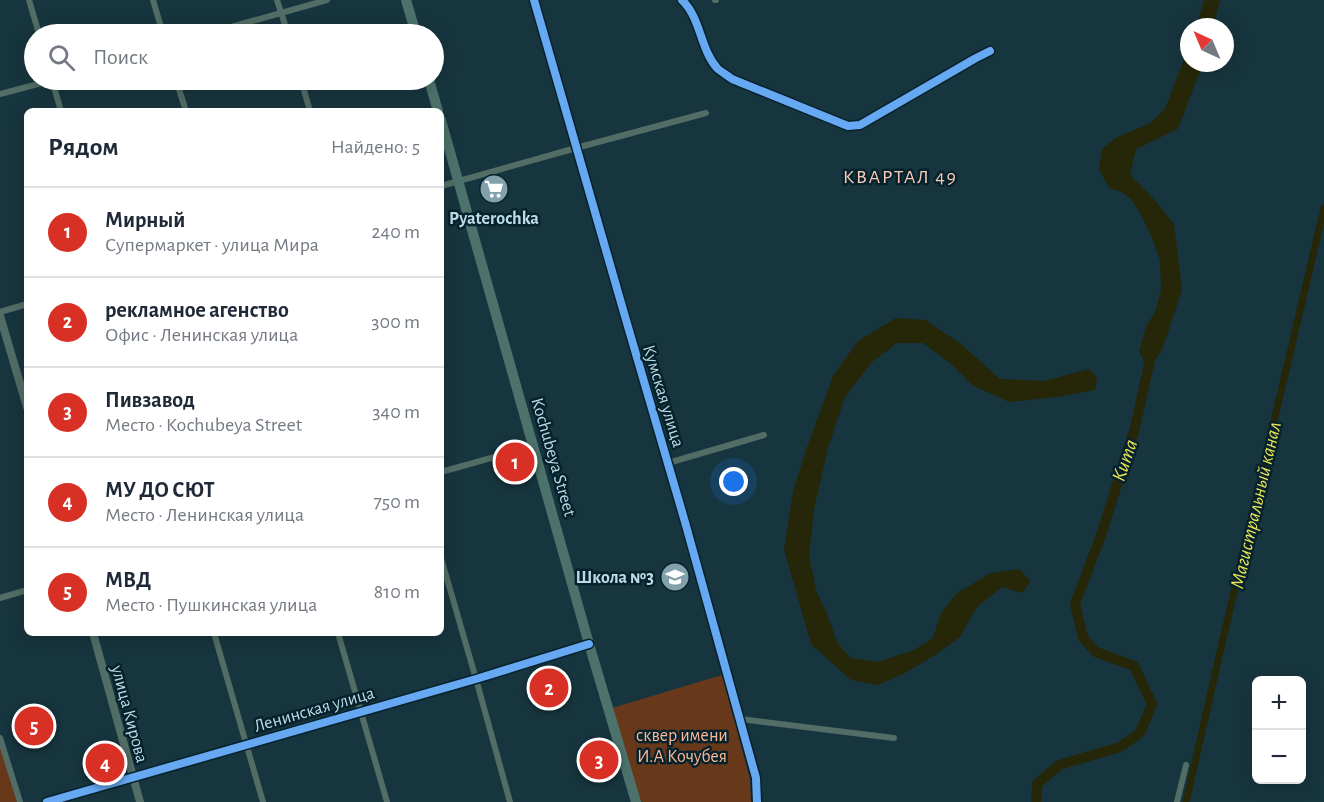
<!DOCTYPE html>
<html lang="ru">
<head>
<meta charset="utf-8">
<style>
	:root { --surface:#fff; --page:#f2f2f3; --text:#1f2937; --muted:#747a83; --line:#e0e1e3; --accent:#d93025 }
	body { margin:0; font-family:"Alegreya Sans",sans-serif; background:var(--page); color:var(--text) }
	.controls { position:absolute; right:18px; bottom:18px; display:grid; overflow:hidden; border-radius:9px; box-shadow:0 3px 15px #0003 }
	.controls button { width:54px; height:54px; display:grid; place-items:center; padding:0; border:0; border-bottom:2px solid var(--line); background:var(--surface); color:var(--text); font:30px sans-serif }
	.compass { position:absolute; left:1180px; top:18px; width:54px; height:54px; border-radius:50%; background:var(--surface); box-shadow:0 3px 15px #0003; rotate:316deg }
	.you { position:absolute; left:734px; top:482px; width:21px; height:21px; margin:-15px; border:4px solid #fff; border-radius:50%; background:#1a73e8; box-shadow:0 0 0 9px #1a73e833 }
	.badge { display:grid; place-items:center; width:39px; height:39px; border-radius:50%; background:var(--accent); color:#fff; font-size:20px; font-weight:700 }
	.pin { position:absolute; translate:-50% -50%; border:3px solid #fff; box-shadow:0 2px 6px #0006 }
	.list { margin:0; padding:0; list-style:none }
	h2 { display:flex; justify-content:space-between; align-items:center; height:78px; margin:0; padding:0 24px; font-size:26px }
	h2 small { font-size:20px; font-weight:400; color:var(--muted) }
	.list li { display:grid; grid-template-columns:39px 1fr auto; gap:18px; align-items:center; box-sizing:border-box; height:90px; padding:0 24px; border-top:2px solid var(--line) }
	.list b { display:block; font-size:22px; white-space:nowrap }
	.list p { margin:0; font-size:20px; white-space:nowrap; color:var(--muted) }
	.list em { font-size:20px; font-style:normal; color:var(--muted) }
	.icon { flex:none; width:33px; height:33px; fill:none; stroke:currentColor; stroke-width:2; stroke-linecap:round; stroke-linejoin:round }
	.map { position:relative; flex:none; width:1324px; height:802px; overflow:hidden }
	.search { position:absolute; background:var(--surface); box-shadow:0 3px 15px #0003; left:24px; top:24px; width:420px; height:66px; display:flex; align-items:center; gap:15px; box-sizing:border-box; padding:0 21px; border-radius:33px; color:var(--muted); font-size:22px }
	.panel { position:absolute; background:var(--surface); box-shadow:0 3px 15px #0003; left:24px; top:108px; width:420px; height:528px; border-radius:9px }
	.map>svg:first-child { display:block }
	.green { fill:#68381b }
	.water { fill:#262608 }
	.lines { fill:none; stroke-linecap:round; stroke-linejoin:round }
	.canal { stroke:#262608; stroke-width:7 }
	.river { stroke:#262608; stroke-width:10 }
	.minor { stroke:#526d66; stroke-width:6 }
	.tertiary { stroke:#526d66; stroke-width:8 }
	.primary { stroke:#4d726c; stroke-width:10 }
	.cycleway-casing { stroke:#06222c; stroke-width:11 }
	.cycleway { stroke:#66a8f1; stroke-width:8 }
	.labels { text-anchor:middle; stroke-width:5; stroke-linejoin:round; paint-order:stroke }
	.poi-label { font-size:18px; font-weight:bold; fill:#bcdbe8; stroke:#06222c }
	.street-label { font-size:18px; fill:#bcdbe8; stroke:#06222c }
	.park-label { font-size:18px; fill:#ffb795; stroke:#06222c }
	.neighbourhood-label { font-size:20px; letter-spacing:1.5px; fill:#f9cbb6; stroke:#06222c }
	.water-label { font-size:20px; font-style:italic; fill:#eae356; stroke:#06222c }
</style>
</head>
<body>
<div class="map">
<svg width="1324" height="802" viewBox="0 0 1324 802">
	<rect width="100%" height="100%" fill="#17353e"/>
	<!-- green -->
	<g class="green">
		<polygon points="722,675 750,779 751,802 640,802 612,708"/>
		<polygon points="0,746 17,802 0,802"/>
	</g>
	<!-- water -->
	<g class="water">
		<polygon points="1204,0 1220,0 1213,27 1196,27"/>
		<polygon points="1189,46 1189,63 1203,63 1178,129 1136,149 1130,175 1151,196 1174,224 1182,290 1162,350 1148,369 1139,351 1146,327 1155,312 1161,290 1160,260 1153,240 1140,213 1131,199 1120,191 1109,188 1099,169 1102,149 1116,138 1150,123 1165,109"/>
		<polygon points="896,318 925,320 961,344 1000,379 1044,381 1089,369 1097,377 1095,390 1057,397 1009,402 972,385 950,363 923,343 897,343 872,362 845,397 828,448 814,509 809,556 816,590 827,614 837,642 850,658 878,662 914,650 933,638 941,613 957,593 991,573 1019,569 1031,581 1022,593 1002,587 976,608 960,637 935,655 905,673 878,685 851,680 811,644 784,549 793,492 806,450 833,376 858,341"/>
	</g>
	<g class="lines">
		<!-- canal -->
		<polyline class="canal" points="1186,802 1223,639 1324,208"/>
		<!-- river -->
		<polyline class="river" points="1036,802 1037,784 1059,765 1120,747 1140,733 1152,704 1134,666 1096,652 1083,638 1075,604 1100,538 1135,428 1151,355"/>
		<!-- minor -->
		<g class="minor">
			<polyline points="29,0 39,34"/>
			<polyline points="153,0 163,34"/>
			<polyline points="277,0 288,34"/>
			<polyline points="534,0 624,313 685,522 756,778 757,802"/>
			<path d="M682,0C701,18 700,49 717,68C721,72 727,75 732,79L848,126L860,125L976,58L990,51"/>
			<polyline points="715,0 716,0"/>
			<polyline points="206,34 327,0"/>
			<polyline points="52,80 61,111"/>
			<polyline points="176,80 186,111"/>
			<polyline points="301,80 310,111"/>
			<polyline points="0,94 53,80"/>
			<polyline points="441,186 576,148 706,113"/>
			<polyline points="0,312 27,304"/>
			<polyline points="668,463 764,435"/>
			<polyline points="441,472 534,446"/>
			<polyline points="441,558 476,679 510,802"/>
			<polyline points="0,598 27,590"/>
			<polyline points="214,633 263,802"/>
			<polyline points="338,633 387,802"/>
			<polyline points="740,719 894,738"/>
			<polyline points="0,738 20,802"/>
			<polyline points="47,802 476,679 589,644"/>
			<polyline points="1177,802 1186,765"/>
		</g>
		<!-- tertiary -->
		<g class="tertiary">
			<polyline points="0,316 27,407"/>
			<polyline points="93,633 140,802"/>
		</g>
		<!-- primary -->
		<g class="primary">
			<polyline points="406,0 416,34"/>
			<polyline points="429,80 438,111"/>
			<polyline points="441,120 589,644 636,802"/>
		</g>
		<!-- cycleway casing -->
		<g class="cycleway-casing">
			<g id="cycleway">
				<polyline points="534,0 624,313 685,522 756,778 757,802"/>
				<path d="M682,0C701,18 700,49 717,68C721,72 727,75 732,79L848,126L860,125L976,58L990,51"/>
				<polyline points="47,802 476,679 589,644"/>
			</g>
		</g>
		<!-- cycleway -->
		<use href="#cycleway" class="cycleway"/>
	</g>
	<!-- icons -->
	<defs>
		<g id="supermarket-disc" transform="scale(1.5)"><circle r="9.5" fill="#82a1ac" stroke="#06222c"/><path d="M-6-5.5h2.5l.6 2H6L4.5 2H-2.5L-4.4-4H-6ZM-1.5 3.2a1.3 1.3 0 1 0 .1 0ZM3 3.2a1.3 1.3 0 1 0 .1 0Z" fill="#fff"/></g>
		<g id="school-disc" transform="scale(1.5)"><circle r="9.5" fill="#82a1ac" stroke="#06222c"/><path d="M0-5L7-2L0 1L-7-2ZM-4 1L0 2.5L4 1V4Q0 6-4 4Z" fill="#fff"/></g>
	</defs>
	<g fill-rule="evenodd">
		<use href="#supermarket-disc" x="494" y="189"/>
		<use href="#school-disc" x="675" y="577"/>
	</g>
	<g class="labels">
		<!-- poi labels -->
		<g class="poi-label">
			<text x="494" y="224">Pyaterochka</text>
			<text x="654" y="583" text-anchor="end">Школа №3</text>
		</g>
		<!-- street labels -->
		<g class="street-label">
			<text transform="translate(664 396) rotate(73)" y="6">Кумская улица</text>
			<text transform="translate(554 457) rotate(74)" y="6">Kochubeya Street</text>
			<text transform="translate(314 709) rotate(-16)" y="6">Ленинская улица</text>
			<text transform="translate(130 714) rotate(75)" y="6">улица Кирова</text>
		</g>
		<!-- park labels -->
		<g class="park-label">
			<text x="682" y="741">сквер имени<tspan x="682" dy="21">И.А Кочубея</tspan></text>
		</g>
		<!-- neighbourhood labels -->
		<g class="neighbourhood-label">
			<text x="900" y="183">КВАРТАЛ 49</text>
		</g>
		<!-- water labels -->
		<g class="water-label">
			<text transform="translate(1124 460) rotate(-71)" y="7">Kuma</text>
			<text transform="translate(1255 505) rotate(-77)" y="7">Магистральный канал</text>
		</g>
	</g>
</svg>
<div class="controls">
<button>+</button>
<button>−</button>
</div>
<svg class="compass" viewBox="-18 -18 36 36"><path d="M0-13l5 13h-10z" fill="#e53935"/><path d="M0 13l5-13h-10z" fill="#747a83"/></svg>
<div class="you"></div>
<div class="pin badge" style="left:515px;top:462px">1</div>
<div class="pin badge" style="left:549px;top:688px">2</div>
<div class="pin badge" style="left:599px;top:760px">3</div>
<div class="pin badge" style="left:105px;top:763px">4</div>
<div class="pin badge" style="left:34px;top:726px">5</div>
<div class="search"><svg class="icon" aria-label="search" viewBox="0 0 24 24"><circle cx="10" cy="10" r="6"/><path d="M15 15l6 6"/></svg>Поиск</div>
<section class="panel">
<h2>Рядом<small>Найдено: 5</small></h2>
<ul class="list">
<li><span class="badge">1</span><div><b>Мирный</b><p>Супермаркет · улица Мира</p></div><em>240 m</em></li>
<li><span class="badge">2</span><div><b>рекламное агенство</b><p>Офис · Ленинская улица</p></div><em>300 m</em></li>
<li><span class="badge">3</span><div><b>Пивзавод</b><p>Место · Kochubeya Street</p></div><em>340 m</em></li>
<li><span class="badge">4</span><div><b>МУ ДО СЮТ</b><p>Место · Ленинская улица</p></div><em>750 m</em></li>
<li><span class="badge">5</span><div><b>МВД</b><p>Место · Пушкинская улица</p></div><em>810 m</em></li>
</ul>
</section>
</div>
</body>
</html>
